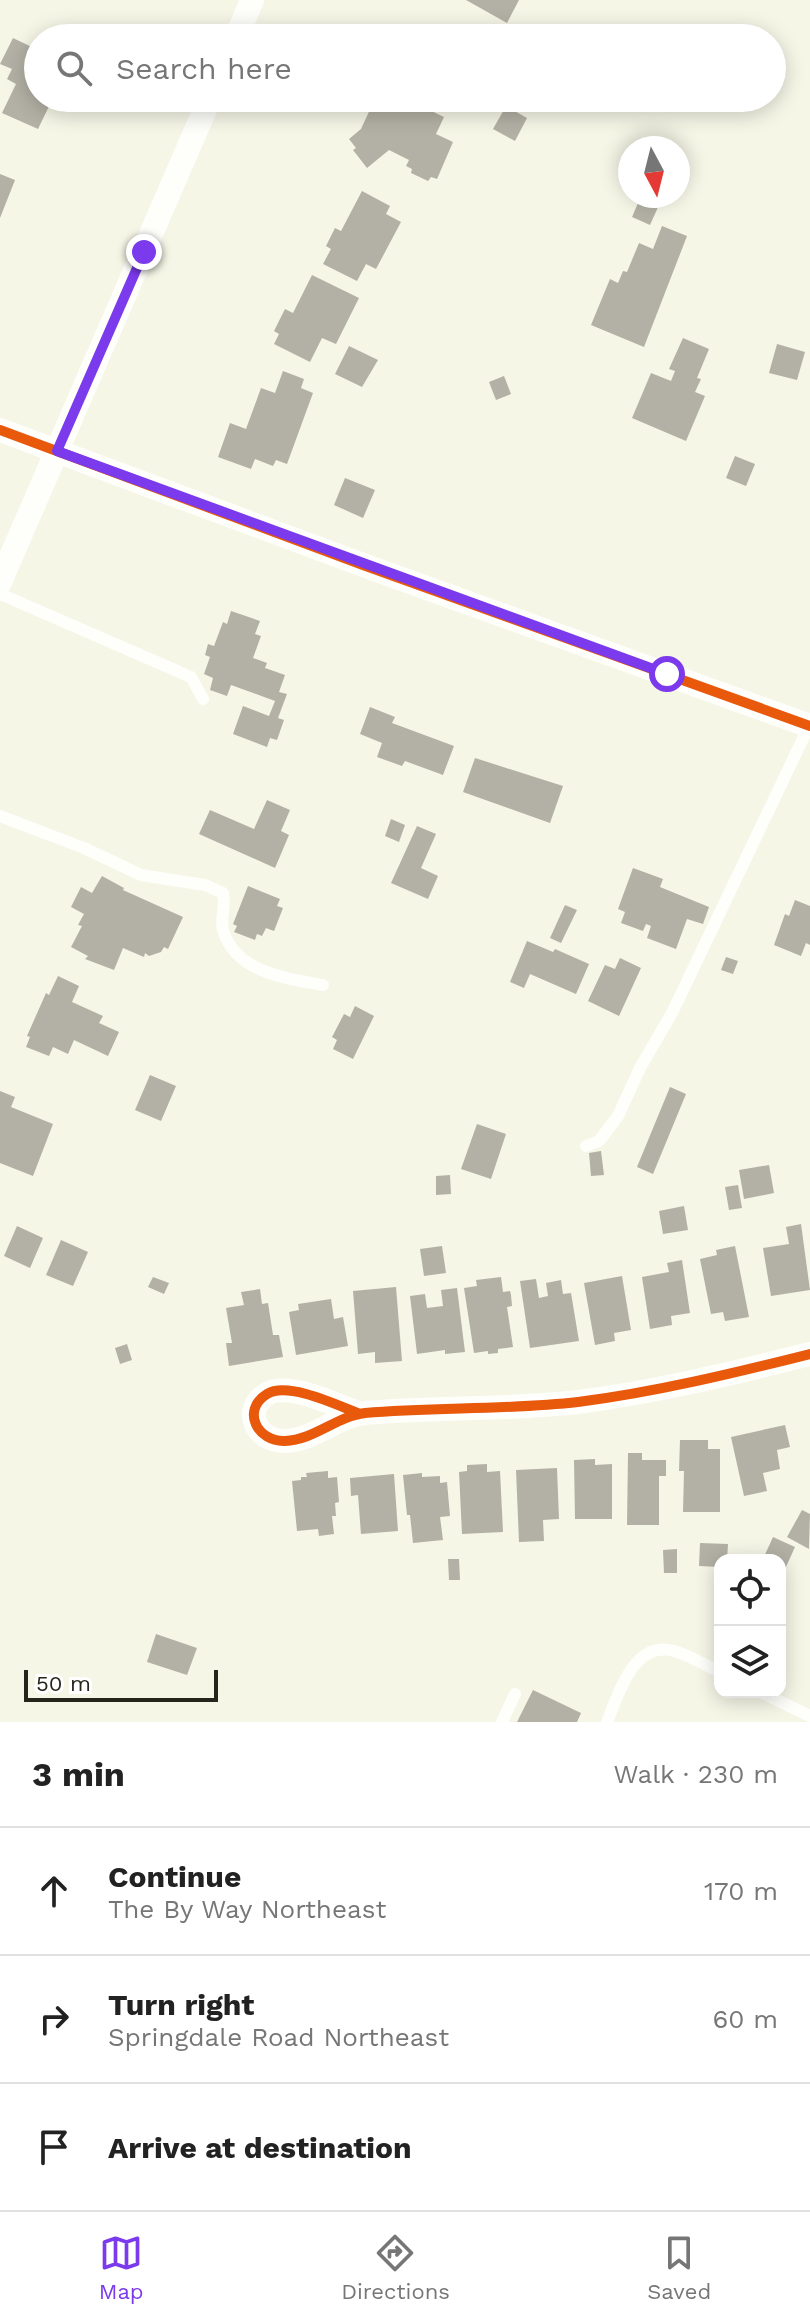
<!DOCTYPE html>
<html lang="en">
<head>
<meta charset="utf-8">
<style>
	:root { --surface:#fff; --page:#f6f6f6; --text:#222; --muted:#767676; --line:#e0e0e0; --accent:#7c3aed }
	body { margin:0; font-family:"Work Sans",sans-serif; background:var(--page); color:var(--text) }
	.controls { position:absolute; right:24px; bottom:24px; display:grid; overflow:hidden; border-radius:16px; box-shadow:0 4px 20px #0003 }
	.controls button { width:72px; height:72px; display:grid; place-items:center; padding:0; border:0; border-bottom:2px solid var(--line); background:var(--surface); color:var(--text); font:40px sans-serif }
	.compass { position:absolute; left:618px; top:136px; width:72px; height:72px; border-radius:50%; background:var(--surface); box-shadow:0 4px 20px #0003; rotate:173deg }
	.scale { position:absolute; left:24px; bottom:20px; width:194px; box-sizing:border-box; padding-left:8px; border:4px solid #25261b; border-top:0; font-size:22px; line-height:28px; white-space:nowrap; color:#25261b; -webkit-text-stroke:6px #fff; paint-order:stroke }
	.stop { position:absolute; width:24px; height:24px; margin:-18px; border:6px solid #7c3aed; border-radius:50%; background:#fff }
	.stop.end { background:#7c3aed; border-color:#fff; box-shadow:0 2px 8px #0008 }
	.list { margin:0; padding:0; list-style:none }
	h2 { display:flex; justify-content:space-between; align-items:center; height:104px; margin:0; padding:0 32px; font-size:34px }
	h2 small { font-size:26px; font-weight:400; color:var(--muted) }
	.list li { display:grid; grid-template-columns:52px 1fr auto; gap:24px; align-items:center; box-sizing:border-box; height:128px; padding:0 32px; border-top:2px solid var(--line) }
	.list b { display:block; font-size:30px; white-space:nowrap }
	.list p { margin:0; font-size:26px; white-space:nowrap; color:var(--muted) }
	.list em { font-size:26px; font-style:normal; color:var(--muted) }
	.icon { flex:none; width:44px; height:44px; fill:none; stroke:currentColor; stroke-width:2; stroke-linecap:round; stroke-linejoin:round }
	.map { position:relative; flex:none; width:810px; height:1722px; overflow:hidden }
	.search { position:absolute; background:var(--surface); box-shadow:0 4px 20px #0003; left:24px; right:24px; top:24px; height:88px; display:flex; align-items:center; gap:20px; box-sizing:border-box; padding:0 28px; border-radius:44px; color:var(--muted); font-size:30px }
	.sheet { height:488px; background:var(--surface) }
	nav { display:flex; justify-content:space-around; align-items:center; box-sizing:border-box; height:112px; border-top:2px solid var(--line); background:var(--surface); font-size:22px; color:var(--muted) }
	nav a { display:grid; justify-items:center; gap:4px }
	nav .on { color:var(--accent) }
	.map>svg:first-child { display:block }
	.building { fill:#b3b1a5 }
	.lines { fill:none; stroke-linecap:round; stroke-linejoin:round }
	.lane { stroke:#fefefb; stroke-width:12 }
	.street { stroke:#fefefb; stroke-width:24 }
	.cycleway-casing { stroke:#fff; stroke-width:15 }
	.cycleway { stroke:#e8590c; stroke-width:10 }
	.route { stroke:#7c3aed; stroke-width:10 }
</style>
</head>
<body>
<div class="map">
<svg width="810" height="1722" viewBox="0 0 810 1722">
	<rect width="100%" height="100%" fill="#f5f6e6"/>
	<!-- building -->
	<g class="building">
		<polygon points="466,0 519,0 507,23"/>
		<polygon points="13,38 38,50 38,98 53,98 38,129 2,113 16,84 7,79 12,69 0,64"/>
		<polygon points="379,98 419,98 417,104 444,117 436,134 453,142 437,179 431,177 428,181 411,173 412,169 406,166 409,160 389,150 367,168 353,150 356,148 349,139 361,129 373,103 376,104"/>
		<polygon points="506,106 527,118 515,141 493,129"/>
		<polygon points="0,174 15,180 0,218"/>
		<polygon points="362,191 390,206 386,214 401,222 376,269 366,264 357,281 323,264 331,249 326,246 335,228 341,231"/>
		<polygon points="641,196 663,196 650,225 632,217"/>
		<polygon points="662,226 687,236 644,347 591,325 610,279 618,283 623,271 627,272 639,243 653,249"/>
		<polygon points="312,275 359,298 336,344 322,338 310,362 274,344 279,334 274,331 285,309 293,313"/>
		<polygon points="683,338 709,349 697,378 701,379 695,392 705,396 686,441 632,418 651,373 671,381 675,371 669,369"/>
		<polygon points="777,344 805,352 797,380 769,373"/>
		<polygon points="349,346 378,360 362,387 335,374"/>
		<polygon points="283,371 304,379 301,388 313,393 287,464 276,460 273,466 255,459 251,469 218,457 230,423 246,429 261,388 275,393"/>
		<polygon points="504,376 511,394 496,400 489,382"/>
		<polygon points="735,456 755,464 746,486 726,478"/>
		<polygon points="345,478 375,490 363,518 334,505"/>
		<polygon points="231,611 260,621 255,634 261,636 253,658 267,663 265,668 285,675 279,692 287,694 278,718 284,720 277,740 270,738 267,747 233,734 243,706 269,716 275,701 231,685 227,696 210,690 213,678 204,674 210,657 205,655 208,644 214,646 223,622 227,624"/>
		<polygon points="370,707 395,717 392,723 454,746 443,775 405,761 402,766 377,757 382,743 360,734"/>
		<polygon points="475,758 563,786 550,823 463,792"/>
		<polygon points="267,800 290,810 281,831 289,835 275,868 199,834 210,810 254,829"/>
		<polygon points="391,819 405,825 399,842 385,836"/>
		<polygon points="417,826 436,834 421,868 438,876 428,899 391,883"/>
		<polygon points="633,868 663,879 660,887 709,907 703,924 687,919 676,949 647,938 651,926 646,924 643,931 621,923 625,912 618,909"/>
		<polygon points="102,876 124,888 123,890 183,917 168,949 164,947 161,952 149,956 145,953 144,957 123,948 114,970 85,959 88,956 71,947 82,926 78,925 84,914 71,907 81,887 92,893"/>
		<polygon points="248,886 280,899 277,906 283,908 274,931 266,928 262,936 257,934 255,940 234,932 237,926 233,924"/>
		<polygon points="795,900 810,906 810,945 806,943 801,956 774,945 785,914 789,916"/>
		<polygon points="565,905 577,910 561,943 550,938"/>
		<polygon points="527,941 553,952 555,949 589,964 576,994 530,974 524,988 510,982"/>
		<polygon points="726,957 738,961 733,974 721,970"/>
		<polygon points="620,958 641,968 619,1016 588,1001 605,965 615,969"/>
		<polygon points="58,976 79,986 72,1002 103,1016 99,1023 119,1032 108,1056 74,1040 68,1054 53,1047 49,1056 26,1047 30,1037 27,1036 46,993 49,995"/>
		<polygon points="355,1006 374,1016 353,1059 333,1049 337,1040 332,1037 344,1014 350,1017"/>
		<polygon points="150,1075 176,1086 161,1121 135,1110"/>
		<polygon points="670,1087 686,1094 653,1174 637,1167"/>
		<polygon points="0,1091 15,1097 11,1107 53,1124 33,1176 0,1163"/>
		<polygon points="477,1124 506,1134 491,1179 461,1169"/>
		<polygon points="601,1151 604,1175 591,1176 589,1153"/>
		<polygon points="769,1165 774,1193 744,1199 739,1170"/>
		<polygon points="450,1175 451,1194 436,1195 436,1176"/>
		<polygon points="738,1185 742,1208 729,1210 725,1187"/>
		<polygon points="684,1206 688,1230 663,1234 659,1211"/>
		<polygon points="801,1224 810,1290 771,1296 763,1248 789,1244 786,1227"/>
		<polygon points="17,1226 43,1238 30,1268 4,1256"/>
		<polygon points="61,1240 88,1252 73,1286 46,1275"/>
		<polygon points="442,1246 446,1273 424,1276 420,1249"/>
		<polygon points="735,1246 749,1317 725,1321 723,1312 711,1314 700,1259 717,1255 716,1250"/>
		<polygon points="682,1260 690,1313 671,1316 672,1325 650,1329 642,1277 669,1272 667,1263"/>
		<polygon points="622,1276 631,1330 614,1333 615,1341 595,1345 584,1283"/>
		<polygon points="153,1277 169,1283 164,1294 148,1287"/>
		<polygon points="501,1277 503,1292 510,1291 511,1295 512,1306 507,1307 513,1347 498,1349 498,1353 488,1354 488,1351 474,1353 464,1288 477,1286 476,1280"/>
		<polygon points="536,1279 539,1298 548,1296 546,1283 561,1280 563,1294 571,1293 579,1341 530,1348 520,1281"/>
		<polygon points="396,1287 402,1361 375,1363 375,1352 358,1354 353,1291"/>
		<polygon points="457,1288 465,1352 445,1354 445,1350 417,1354 410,1296 425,1294 427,1308 443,1306 441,1290"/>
		<polygon points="260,1289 262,1304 268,1303 273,1335 279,1335 283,1357 229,1366 226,1343 232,1343 226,1308 244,1305 241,1292"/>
		<polygon points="331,1299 334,1319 343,1317 348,1346 296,1355 289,1312 299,1310 298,1304"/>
		<polygon points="127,1344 132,1360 120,1364 115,1348"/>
		<polygon points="785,1425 790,1447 777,1450 780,1469 763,1473 767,1491 744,1496 731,1437"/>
		<polygon points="680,1440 708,1440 708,1449 720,1449 720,1512 683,1512 684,1471 679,1471"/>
		<polygon points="628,1453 642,1453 642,1460 666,1460 666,1476 659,1476 659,1525 627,1525"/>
		<polygon points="595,1459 595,1465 612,1464 612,1519 575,1519 574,1460"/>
		<polygon points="487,1464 487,1472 500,1471 503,1532 462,1534 459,1472 467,1471 467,1465"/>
		<polygon points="557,1468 559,1519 543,1520 544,1541 519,1542 516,1470"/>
		<polygon points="328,1471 328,1478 337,1477 339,1502 335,1503 336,1516 332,1516 334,1534 319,1536 318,1529 297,1531 292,1481 301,1480 301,1477 307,1477 306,1473"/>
		<polygon points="422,1473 422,1477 440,1476 440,1483 447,1482 450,1516 440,1517 443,1540 413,1543 410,1515 407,1515 403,1475"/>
		<polygon points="394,1474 398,1531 361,1534 358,1495 351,1496 350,1478"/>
		<polygon points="802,1510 810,1514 809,1549 787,1537"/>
		<polygon points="773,1537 795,1547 785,1569 780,1567 780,1560 763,1559"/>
		<polygon points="700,1543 728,1544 727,1560 720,1560 720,1567 699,1566"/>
		<polygon points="677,1549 677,1573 664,1573 663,1550"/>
		<polygon points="448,1559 459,1559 460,1580 449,1580"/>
		<polygon points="156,1634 197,1648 187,1675 147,1662"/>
		<polygon points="533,1690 581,1713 577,1722 517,1722"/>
	</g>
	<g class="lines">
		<!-- lane -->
		<g class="lane">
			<polyline points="0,594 191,677 203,699"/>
			<path d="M0,816L84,848L141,875L205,885L223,893C226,906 220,919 223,930C236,973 285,978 323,985"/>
			<polyline points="586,1146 599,1141 618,1116 640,1068 673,1011 809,726"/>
			<polyline points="760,1692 810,1716"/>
			<polyline points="502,1722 515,1694"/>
			<path d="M607,1722C619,1694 633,1640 674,1651C689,1655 705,1665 720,1672"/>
		</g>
		<!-- street -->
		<g class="street">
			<polyline points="236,38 252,0"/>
			<polyline points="0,430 363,565 810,726"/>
			<polyline points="0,582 210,98"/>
			<path d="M360,1414C339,1406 288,1381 267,1394C241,1410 257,1442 285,1441C314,1440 337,1416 365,1413C436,1407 507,1410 578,1402C656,1392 734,1373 810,1354"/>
		</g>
		<!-- cycleway casing -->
		<g class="cycleway-casing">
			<g id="cycleway">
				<polyline points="0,430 363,565 810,726"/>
				<path d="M360,1414C339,1406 288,1381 267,1394C241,1410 257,1442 285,1441C314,1440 337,1416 365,1413C436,1407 507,1410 578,1402C656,1392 734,1373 810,1354"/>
			</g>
		</g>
		<!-- cycleway -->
		<use href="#cycleway" class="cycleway"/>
	</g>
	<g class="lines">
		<!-- route -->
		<polyline class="route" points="144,252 57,451 667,674"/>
	</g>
</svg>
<div class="controls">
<button><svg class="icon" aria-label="locate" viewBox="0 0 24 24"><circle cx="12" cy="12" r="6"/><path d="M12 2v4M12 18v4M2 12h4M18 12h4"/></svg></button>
<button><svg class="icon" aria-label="layers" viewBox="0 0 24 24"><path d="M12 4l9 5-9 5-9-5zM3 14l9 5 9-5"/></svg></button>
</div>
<svg class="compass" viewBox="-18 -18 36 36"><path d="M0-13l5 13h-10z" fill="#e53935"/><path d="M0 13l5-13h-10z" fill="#767676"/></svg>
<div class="scale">50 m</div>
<div class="stop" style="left:667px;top:674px"></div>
<div class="stop end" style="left:144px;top:252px"></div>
<div class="search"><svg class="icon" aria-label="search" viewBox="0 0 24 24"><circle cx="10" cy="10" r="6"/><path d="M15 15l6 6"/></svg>Search here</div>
</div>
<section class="sheet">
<h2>3 min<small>Walk · 230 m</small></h2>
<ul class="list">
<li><svg class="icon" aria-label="ahead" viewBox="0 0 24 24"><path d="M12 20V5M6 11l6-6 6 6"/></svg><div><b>Continue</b><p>The By Way Northeast</p></div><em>170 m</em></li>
<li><svg class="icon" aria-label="right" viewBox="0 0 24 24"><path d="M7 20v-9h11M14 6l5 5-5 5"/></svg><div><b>Turn right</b><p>Springdale Road Northeast</p></div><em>60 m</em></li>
<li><svg class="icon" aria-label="arrive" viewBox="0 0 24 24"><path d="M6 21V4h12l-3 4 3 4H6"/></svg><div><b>Arrive at destination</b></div></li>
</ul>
</section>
<nav>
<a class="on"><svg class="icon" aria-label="map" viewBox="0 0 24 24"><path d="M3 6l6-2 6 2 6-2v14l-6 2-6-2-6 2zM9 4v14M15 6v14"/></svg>Map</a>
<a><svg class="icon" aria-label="directions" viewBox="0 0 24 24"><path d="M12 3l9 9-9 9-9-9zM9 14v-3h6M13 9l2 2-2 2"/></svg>Directions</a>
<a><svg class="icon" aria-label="saved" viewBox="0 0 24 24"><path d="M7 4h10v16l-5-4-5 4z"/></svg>Saved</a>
</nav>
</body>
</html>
